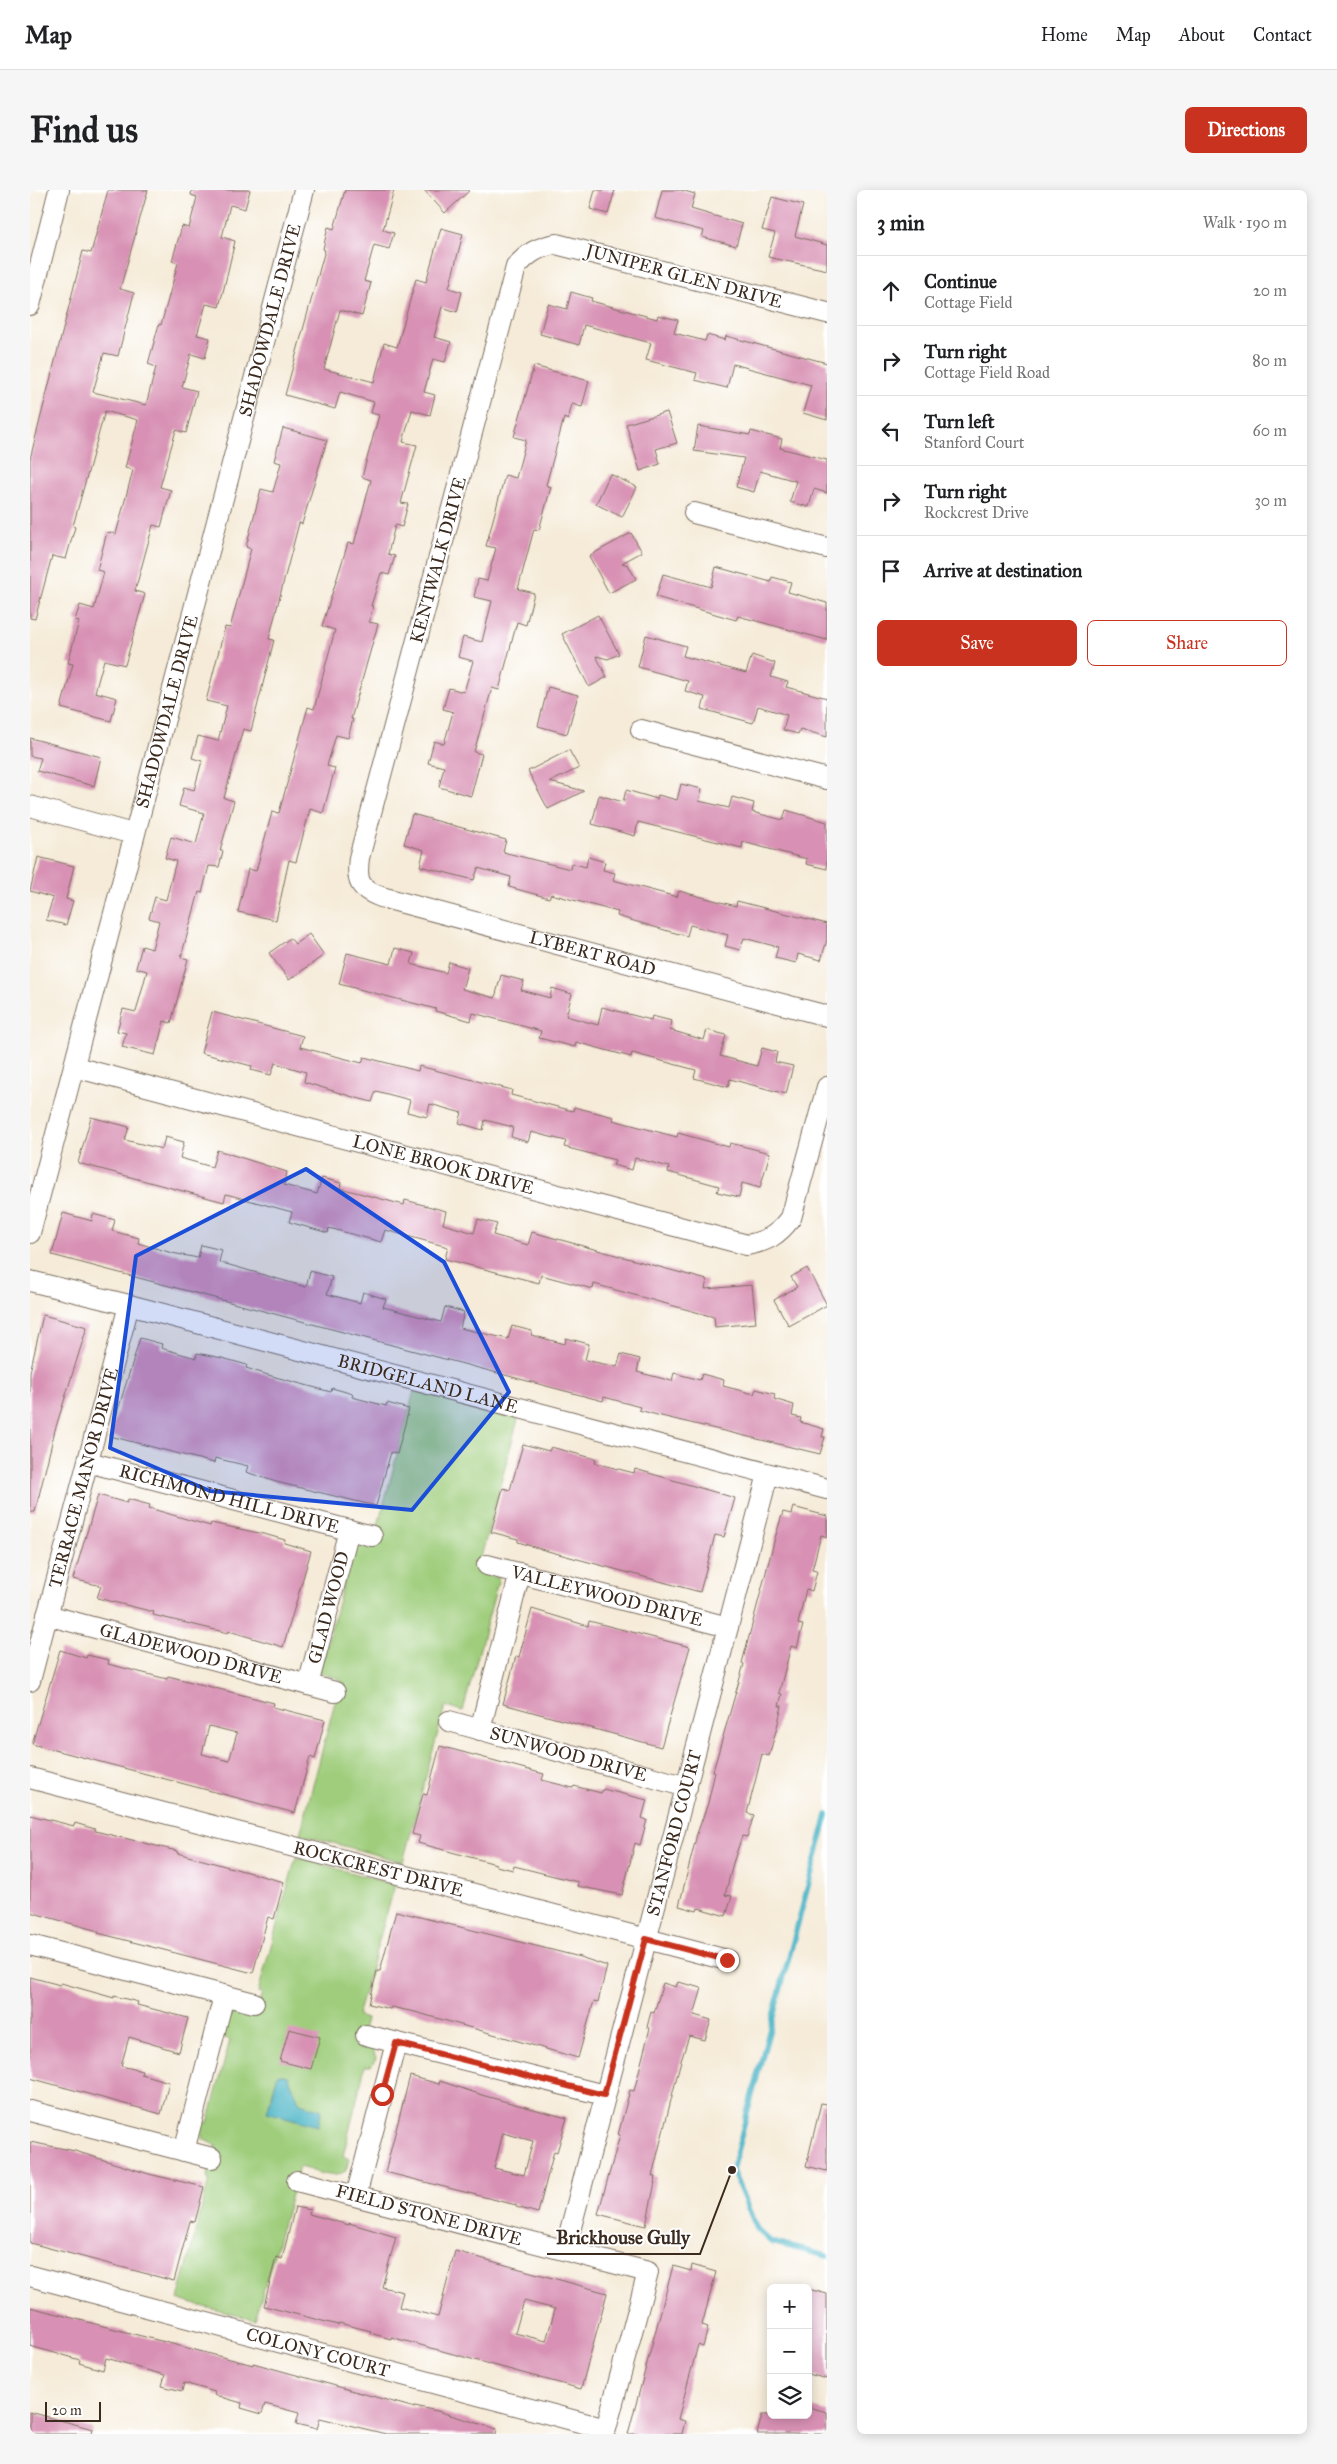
<!DOCTYPE html>
<html lang="en">
<head>
<meta charset="utf-8">
<style>
	:root { --surface:#fff; --page:#f6f6f6; --text:#202124; --muted:#757577; --line:#e0e0e0; --accent:#c8321e }
	body { margin:0; font-family:"IM FELL Great Primer",serif; background:var(--page); color:var(--text) }
	.controls { position:absolute; right:15px; bottom:15px; display:grid; overflow:hidden; border-radius:8px; box-shadow:0 2px 12px #0003 }
	.controls button { width:45px; height:45px; display:grid; place-items:center; padding:0; border:0; border-bottom:1px solid var(--line); background:var(--surface); color:var(--text); font:25px sans-serif }
	.scale { position:absolute; left:15px; bottom:12px; width:56px; box-sizing:border-box; padding-left:5px; border:2px solid #3b2a1e; border-top:0; font-size:14px; line-height:18px; white-space:nowrap; color:#3b2a1e; -webkit-text-stroke:4px #fff; paint-order:stroke }
	.stop { position:absolute; width:15px; height:15px; margin:-11px; border:4px solid #c8321e; border-radius:50%; background:#fff }
	.stop.end { background:#c8321e; border-color:#fff; box-shadow:0 1px 5px #0008 }
	.list { margin:0; padding:0; list-style:none }
	h2 { display:flex; justify-content:space-between; align-items:center; height:65px; margin:0; padding:0 20px; font-size:21px }
	h2 small { font-size:16px; font-weight:400; color:var(--muted) }
	.list li { display:grid; grid-template-columns:32px 1fr auto; gap:15px; align-items:center; box-sizing:border-box; height:70px; padding:0 20px; border-top:1px solid var(--line) }
	.list b { display:block; font-size:19px; white-space:nowrap }
	.list p { margin:0; font-size:16px; white-space:nowrap; color:var(--muted) }
	.list em { font-size:16px; font-style:normal; color:var(--muted) }
	.actions { display:flex; gap:10px; padding:15px 20px }
	.actions a { flex:1; padding:11px 0; border:1px solid var(--accent); border-radius:8px; text-align:center; font-size:18px; color:var(--accent) }
	.actions .main { background:var(--accent); color:#fff }
	.icon { flex:none; width:28px; height:28px; fill:none; stroke:currentColor; stroke-width:2; stroke-linecap:round; stroke-linejoin:round }
	.map { position:relative; flex:none; width:797px; height:2244px; overflow:hidden; border-radius:8px }
	header { display:flex; align-items:center; gap:30px; box-sizing:border-box; height:70px; padding:0 25px; background:var(--surface); border-bottom:1px solid var(--line) }
	header strong { font-size:24px }
	nav { display:flex; gap:28px; margin-inline-start:auto; font-size:18px }
	.intro { display:flex; align-items:center; justify-content:space-between; box-sizing:border-box; height:120px; padding:0 30px }
	h1 { margin:0; font-size:35px }
	.button { padding:12px 22px; border-radius:8px; background:var(--accent); color:#fff; font-size:18px; font-weight:700 }
	main { display:flex; gap:30px; padding:0 30px }
	aside { flex:1; background:var(--surface); border-radius:8px; box-shadow:0 2px 12px #0003 }
	.map>svg:first-child { display:block }
	.green { fill:#9fcd7b; stroke:#6d7c4c }
	.water { fill:#49b4c6; stroke:#426f72 }
	.lines { fill:none; stroke-linecap:round; stroke-linejoin:round }
	.stream { stroke:#49b4c6; stroke-width:5.5 }
	.building { fill:#d891b4; fill-rule:evenodd }
	.minor-casing { stroke:#7c6e5f; stroke-width:22 }
	.minor { stroke:#fff; stroke-width:20 }
	.route { stroke:#c8321e; stroke-width:6 }
	.marked { fill:#1d4ed8; fill-opacity:0.2; stroke:#1d4ed8; stroke-width:4; stroke-linejoin:round }
	.labels { text-anchor:middle; stroke-width:4; stroke-linejoin:round; paint-order:stroke }
	.street-label { font-size:18px; fill:#3b2a1e; stroke:#fff }
	.leader { fill:none; stroke:#3b2a1e; stroke-width:2 }
	.callout-dot { fill:#3b2a1e; stroke:#fff; stroke-width:2 }
	.callout-label { font-size:19px; text-anchor:middle; font-weight:bold; fill:#3b2a1e; stroke:#fff; stroke-width:4; stroke-linejoin:round; paint-order:stroke }
</style>
</head>
<body>
<header>
<strong>Map</strong>
<nav><a>Home</a><a>Map</a><a>About</a><a>Contact</a></nav>
</header>
<div class="intro"><h1>Find us</h1><a class="button">Directions</a></div>
<main>
<div class="map">
<svg width="797" height="2244" viewBox="0 0 797 2244">
	<rect width="100%" height="100%" fill="#fff"/>
	<filter id="ink" filterUnits="userSpaceOnUse"><feTurbulence type="fractalNoise" baseFrequency=".02" numOctaves="2"/><feDisplacementMap in="SourceGraphic" scale="10" xChannelSelector="R" yChannelSelector="G"/><feConvolveMatrix kernelMatrix="1 2 1 2 8 2 1 2 1" color-interpolation-filters="sRGB"/></filter>
	<filter id="wash" filterUnits="userSpaceOnUse"><feTurbulence type="fractalNoise" baseFrequency=".0096" numOctaves="4" result="noise"/><feDisplacementMap in="SourceGraphic" scale="20" xChannelSelector="R" yChannelSelector="G"/><feGaussianBlur stdDeviation="1.12" result="paint"/><feColorMatrix in="noise" values="0 0 0 0 0 0 0 0 0 0 0 0 0 0 0 0 0 1.4 0 .05"/><feComposite in="paint" operator="in"/></filter>
	<g filter="url(#wash)">
		<rect width="100%" height="100%" fill="#f5ebd8"/>
		<!-- green -->
		<g class="green">
			<polygon points="384,1201 488,1229 447,1382 469,1388 433,1521 415,1516 373,1672 270,1644 311,1489 289,1483 325,1350 343,1354"/>
			<path d="M266,1667L365,1695L327,1826L336,1829L330,1852L342,1857L346,1868L341,1876H335L313,1966L319,1969L316,1980C303,1992 285,1980 269,1977L225,2130L148,2110L179,1990L177,1988L186,1956L173,1949L169,1938L172,1931L178,1933L200,1850L192,1847L196,1834L203,1823L225,1826L232,1803L228,1802Z"/>
		</g>
		<!-- water -->
		<polygon class="water" points="248,1884 258,1886 270,1913 292,1920 288,1936 237,1922"/>
		<g class="lines">
			<!-- stream -->
			<polyline class="stream" points="797,1625 702,1980 727,2039 741,2052 797,2066"/>
		</g>
		<g id="blocks">
			<!-- building -->
			<g class="building">
				<polygon points="78,0 118,0 90,99 104,103 88,166 74,163 63,202 116,215 126,177 118,174 129,134 131,135 148,73 142,71 152,36 159,38 167,7 161,5 162,0 220,0 215,19 200,15 192,47 205,51 194,98 189,117 176,114 167,145 180,148 175,168 161,164 152,197 167,201 156,243 146,240 130,297 141,300 131,337 123,335 105,401 115,404 95,475 74,470 65,502 87,508 81,531 31,518 43,474 38,473 49,431 45,430 50,415 64,419 74,382 67,380 77,342 86,344 103,280 95,278 108,230 75,221 43,336 45,337 36,369 22,366 5,429 0,428 0,269 53,61 61,63"/>
				<polygon points="315,0 364,0 353,40 364,43 359,59 344,55 334,91 341,93 332,126 310,120 294,179 344,192 354,153 367,157 386,89 396,92 411,38 433,44 419,98 432,102 427,122 412,117 404,147 421,152 415,172 403,169 394,202 405,205 400,225 382,220 373,252 387,255 371,313 378,314 372,337 365,335 358,364 365,366 359,385 351,383 341,416 343,416 339,432 348,434 321,529 323,529 318,548 306,545 297,576 305,578 293,623 280,619 266,672 259,670 246,730 208,722 218,679 226,681 242,622 249,623 278,517 284,519 305,440 292,436 318,353 324,354 341,290 332,287 349,225 341,223 344,212 310,202 305,219 255,205 295,60 293,59 298,37 304,39"/>
				<polygon points="394,0 440,0 415,23"/>
				<polygon points="565,0 585,0 578,24 560,19"/>
				<polygon points="632,0 651,0 665,4 661,19 712,34 706,56 672,47 674,41 625,28"/>
				<polygon points="742,7 773,15 765,46 797,55 797,80 738,67 745,43 732,40"/>
				<polygon points="541,102 562,108 561,111 627,129 628,125 648,130 644,143 675,151 677,145 695,150 696,146 797,173 797,230 773,223 781,195 703,174 697,198 665,190 667,183 616,170 621,153 554,135 549,155 510,144 518,114 537,119"/>
				<polygon points="504,176 559,191 552,217 542,214 538,230 534,228 516,295 521,297 509,340 504,339 488,399 504,403 496,435 487,432 469,500 462,498 444,562 452,564 441,606 409,597 414,577 398,573 404,551 414,554 423,522 413,519 419,498 434,502 443,471 428,467 433,447 452,452 462,411 444,407 448,389 457,391 466,358 456,356 475,285 486,288 496,250 484,247"/>
				<polygon points="637,222 647,253 626,259 630,274 610,281 596,234"/>
				<polygon points="668,236 720,245 721,241 752,249 750,258 797,270 797,303 784,299 779,317 760,312 766,291 730,281 724,302 706,297 714,268 664,261"/>
				<polygon points="253,238 297,250 272,334 269,333 253,394 239,449 244,450 221,541 213,539 194,608 204,611 190,661 193,661 189,677 179,676 172,703 169,702 151,767 158,769 141,833 134,831 125,865 92,857 96,843 87,841 93,819 106,822 117,781 106,778 112,756 122,759 129,731 119,728 125,707 136,710 146,671 135,668 141,647 166,654 174,623 149,616 154,597 164,600 172,571 162,568 168,546 188,551 197,516 176,511 195,437 200,438 221,359 216,357 231,299 243,302 251,273 244,271"/>
				<polygon points="580,284 607,297 592,327 566,314"/>
				<polygon points="601,343 612,362 592,373 598,375 606,389 579,403 559,366"/>
				<polygon points="686,377 741,392 742,387 761,392 758,402 797,413 797,450 708,426 706,430 626,407 633,384 681,397"/>
				<polygon points="568,425 589,464 578,469 566,466 577,487 559,497 532,444"/>
				<polygon points="616,445 656,456 653,466 716,483 722,465 745,473 741,487 758,492 756,497 797,508 797,547 770,539 768,544 753,540 757,525 728,516 723,533 672,519 675,507 655,501 658,491 608,477"/>
				<polygon points="518,497 548,505 537,544 508,536"/>
				<polygon points="0,548 71,567 64,596 7,581 11,568 0,566"/>
				<polygon points="539,560 549,578 520,592 554,601 518,619 498,581"/>
				<polygon points="651,594 672,599 669,611 699,618 702,607 724,613 722,622 753,630 756,620 797,632 797,679 776,674 777,669 713,652 712,658 608,632 605,646 562,634 569,605 593,612 596,600 627,609 628,605 647,610"/>
				<polygon points="382,624 476,650 473,662 540,679 541,673 556,677 558,667 575,672 573,680 585,683 583,690 647,707 649,701 706,716 707,711 797,734 797,750 791,770 768,764 766,773 745,768 748,757 714,748 710,760 695,756 698,745 660,735 657,746 638,741 587,726 588,722 521,704 519,708 479,697 481,687 448,678 444,690 390,676 394,660 374,654"/>
				<polygon points="8,667 44,676 36,709 43,711 36,735 16,730 23,708 0,701"/>
				<polygon points="279,744 294,765 259,790 239,763 260,748 265,754"/>
				<polygon points="365,758 384,763 381,774 416,783 419,772 438,778 432,799 465,808 471,785 494,791 491,800 520,808 522,798 542,804 536,826 568,835 572,817 621,830 622,826 642,831 640,840 674,850 677,840 696,845 690,866 727,876 732,858 747,862 745,872 763,876 756,904 700,889 698,897 664,888 666,880 602,863 601,867 546,852 545,857 509,848 511,841 443,823 441,831 405,821 406,819 309,794 317,763 361,774"/>
				<polygon points="182,822 273,846 270,857 332,873 334,867 388,881 389,876 482,900 481,905 543,921 544,917 584,927 583,930 647,947 648,943 699,957 700,953 740,963 730,998 712,993 709,1007 687,1002 689,996 638,982 639,977 605,968 602,980 583,975 585,970 534,957 536,951 501,942 498,952 481,947 483,937 455,930 453,940 429,933 432,923 400,914 397,927 377,922 380,910 346,901 342,912 323,907 274,892 276,882 245,873 241,885 221,880 222,876 171,863"/>
				<polygon points="61,927 99,937 95,950 132,959 135,947 154,952 150,968 182,977 187,960 257,982 254,995 287,1004 292,988 311,993 310,998 374,1015 375,1010 416,1021 413,1034 444,1043 448,1029 467,1034 463,1045 498,1055 502,1042 677,1090 675,1099 722,1095 726,1133 685,1137 684,1127 564,1094 563,1099 511,1085 509,1093 415,1069 418,1057 355,1040 351,1052 299,1038 298,1043 259,1032 262,1022 196,1004 194,1012 48,973"/>
				<polygon points="33,1023 62,1031 63,1024 85,1030 82,1041 109,1048 108,1053 142,1063 168,1068 171,1055 192,1060 189,1072 276,1097 280,1081 302,1087 297,1104 330,1113 333,1102 356,1109 353,1117 411,1132 415,1117 434,1122 430,1138 478,1149 482,1136 502,1141 501,1145 535,1154 536,1148 559,1154 555,1170 587,1177 591,1164 610,1169 607,1182 642,1191 644,1183 670,1190 672,1184 694,1190 693,1196 724,1204 726,1199 745,1204 744,1209 764,1215 762,1226 771,1228 770,1232 794,1239 792,1247 795,1247 790,1264 627,1225 609,1220 610,1217 574,1207 573,1211 22,1065"/>
				<polygon points="777,1078 797,1115 759,1136 744,1110 767,1097 761,1087"/>
				<polygon points="13,1125 57,1137 25,1240 5,1322 0,1322 0,1182"/>
				<polygon points="110,1148 132,1154 131,1158 166,1168 167,1163 192,1168 217,1175 216,1178 238,1185 301,1202 302,1198 323,1204 322,1207 356,1216 357,1213 379,1219 367,1264 361,1262 346,1316 246,1292 216,1282 218,1276 185,1268 184,1273 80,1246"/>
				<polygon points="493,1254 519,1261 521,1257 566,1269 565,1273 604,1283 605,1279 705,1308 694,1347 685,1345 670,1402 514,1360 488,1352 488,1349 461,1342 473,1298 480,1300"/>
				<polygon points="68,1305 97,1313 98,1309 120,1315 119,1318 180,1336 181,1333 234,1344 255,1350 254,1353 281,1361 253,1457 199,1441 198,1443 123,1425 124,1422 67,1408 71,1396 43,1389"/>
				<polygon points="763,1317 797,1326 797,1347 791,1345 782,1380 787,1381 782,1401 776,1399 768,1434 773,1435 767,1458 761,1456 749,1503 752,1504 749,1516 752,1516 746,1541 739,1566 732,1564 725,1592 717,1623 724,1625 717,1647 712,1646 703,1673 695,1705 702,1706 696,1726 668,1718 667,1721 649,1716 667,1644 678,1613 685,1582 683,1581 714,1474 712,1473 745,1348 753,1322 761,1324"/>
				<polygon points="502,1419 558,1436 559,1431 660,1457 631,1557 473,1514 486,1466 489,1467"/>
				<path d="M30,1460L56,1468L57,1465L79,1470L78,1474L137,1489L138,1486L193,1500L244,1513L243,1517L295,1530L285,1569L280,1567L265,1623L2,1554ZM179,1536L207,1543L199,1571L172,1564Z"/>
				<polygon points="410,1556 514,1584 512,1590 543,1598 544,1596 571,1603 573,1599 617,1610 612,1628 617,1630 610,1655 605,1653 592,1705 547,1696 548,1692 484,1676 483,1680 466,1676 466,1674 388,1653 390,1646 382,1644 393,1604 397,1605"/>
				<polygon points="0,1625 44,1636 45,1633 65,1639 65,1641 147,1661 147,1663 254,1692 244,1729 238,1727 223,1783 68,1743 68,1741 0,1722"/>
				<polygon points="366,1721 550,1767 577,1776 568,1812 564,1811 548,1868 385,1822 361,1817 360,1819 339,1814 347,1781 350,1781"/>
				<polygon points="0,1787 30,1795 31,1793 84,1808 84,1806 108,1812 107,1815 158,1828 149,1862 99,1847 91,1876 112,1881 111,1884 139,1892 131,1924 0,1888"/>
				<polygon points="648,1792 672,1798 664,1825 681,1830 675,1850 659,1846 650,1874 622,1986 626,1987 616,2036 568,2024 590,1945 588,1945 600,1900 604,1901 620,1838 617,1837 621,1822 624,1823 633,1793 646,1797"/>
				<polygon points="259,1839 290,1847 281,1879 250,1871"/>
				<path d="M380,1886L409,1894L410,1891L455,1906L537,1928L527,1962L524,1961L508,2023L486,2017V2015L355,1982ZM473,1943L503,1951L494,1985L464,1978Z"/>
				<polygon points="791,1913 797,1914 797,1981 776,1976"/>
				<polygon points="0,1952 45,1961 119,1984 174,1997 165,2032 160,2031 144,2091 0,2053"/>
				<path d="M265,2017L280,2020L279,2024L319,2035V2033L366,2047L352,2097L373,2102L369,2117L408,2127L425,2061L577,2103L551,2199L361,2147V2149L340,2143L341,2141L309,2133L308,2135L234,2116L246,2067L252,2069ZM494,2111L525,2119L516,2151L485,2143Z"/>
				<polygon points="662,2075 686,2082 672,2135 678,2137 673,2157 668,2155 648,2229 655,2231 652,2244 598,2244 643,2076 661,2081"/>
				<polygon points="778,2099 797,2104 797,2189 778,2184"/>
				<polygon points="0,2117 223,2175 223,2173 385,2218 385,2216 407,2221 467,2239 466,2244 356,2244 290,2228 287,2239 266,2234 269,2223 235,2214 232,2224 211,2218 212,2213 184,2205 185,2202 154,2193 152,2201 132,2196 135,2185 105,2177 105,2176 76,2168 73,2180 49,2173 50,2170 0,2156"/>
				<polygon points="778,2217 797,2222 797,2244 727,2244 732,2225 778,2225"/>
				<polygon points="0,2222 63,2239 62,2244 0,2244"/>
			</g>
		</g>
	</g>
	<g filter="url(#ink)">
		<use href="#blocks" fill-opacity="0" stroke="#7c6e5f" stroke-width="1"/>
		<g class="lines">
			<!-- minor casing -->
			<g class="minor-casing">
				<g id="minor">
					<polyline points="0,115 29,0"/>
					<path id="s1" d="M797,123L526,54C508,57 498,63 486,77L329,668C326,691 329,699 351,707L797,826"/>
					<polyline points="664,323 797,358"/>
					<polyline points="611,540 797,589"/>
					<polyline points="0,616 103,644"/>
					<path id="s2" d="M45,877L717,1055C738,1051 748,1045 761,1028L797,897"/>
					<path id="s3" d="M0,1043L274,0"/>
					<path id="s4" d="M0,1091L99,1115L797,1299"/>
					<path id="s5" d="M58,1272L342,1346"/>
					<path id="s6" d="M457,1375L698,1437"/>
					<path id="s7" d="M17,1425L305,1502"/>
					<path id="s8" d="M0,1491L99,1115"/>
					<path id="s9" d="M278,1495L319,1340"/>
					<path id="s10" d="M419,1531L657,1597"/>
					<polyline points="450,1540 490,1383"/>
					<path id="s11" d="M0,1588L697,1770"/>
					<polyline points="0,1755 224,1813"/>
					<polyline points="336,1845 574,1905"/>
					<polyline points="0,1921 182,1968"/>
					<polyline points="154,1961 194,1806"/>
					<polyline points="326,2006 366,1853"/>
					<path id="s12" d="M535,2060L738,1284"/>
					<path id="s13" d="M0,2086L576,2239L618,2082L267,1991"/>
				</g>
			</g>
			<!-- minor -->
			<use href="#minor" class="minor"/>
		</g>
	</g>
	<g class="lines" filter="url(#ink)">
		<!-- route -->
		<polyline class="route" points="352,1904 366,1853 574,1905 616,1749 697,1770"/>
	</g>
	<!-- marked area -->
	<path class="marked" d="M276,979L414,1072L479,1202L382,1320L180,1301L80,1258L106,1066Z"/>
	<g class="labels">
		<!-- street labels -->
		<g class="street-label">
			<text transform="translate(654 86) rotate(15)" y="6">JUNIPER GLEN DRIVE</text>
			<text dy="6" stroke="none"><textPath href="#s3" startOffset="944">SHADOWDALE DRIVE</textPath></text>
			<text transform="translate(408 370) rotate(-75)" y="6">KENTWALK DRIVE</text>
			<text dy="6" stroke="none"><textPath href="#s3" startOffset="539">SHADOWDALE DRIVE</textPath></text>
			<text dy="6" stroke="none"><textPath href="#s1" startOffset="1208">LYBERT ROAD</textPath></text>
			<text dy="6" stroke="none"><textPath href="#s2" startOffset="381">LONE BROOK DRIVE</textPath></text>
			<text dy="6" stroke="none"><textPath href="#s4" startOffset="411">BRIDGELAND LANE</textPath></text>
			<text dy="6" stroke="none"><textPath href="#s8" startOffset="210">TERRACE MANOR DRIVE</textPath></text>
			<text dy="6" stroke="none"><textPath href="#s5" startOffset="146">RICHMOND HILL DRIVE</textPath></text>
			<text dy="6" stroke="none"><textPath href="#s6" startOffset="124">VALLEYWOOD DRIVE</textPath></text>
			<text dy="6" stroke="none"><textPath href="#s9" startOffset="80">GLAD WOOD</textPath></text>
			<text dy="6" stroke="none"><textPath href="#s7" startOffset="149">GLADEWOOD DRIVE</textPath></text>
			<text dy="6" stroke="none"><textPath href="#s10" startOffset="124">SUNWOOD DRIVE</textPath></text>
			<text dy="6" stroke="none"><textPath href="#s12" startOffset="431">STANFORD COURT</textPath></text>
			<text dy="6" stroke="none"><textPath href="#s11" startOffset="360">ROCKCREST DRIVE</textPath></text>
			<text transform="translate(399 2025) rotate(15)" y="6">FIELD STONE DRIVE</text>
			<text dy="6" stroke="none"><textPath href="#s13" startOffset="298">COLONY COURT</textPath></text>
		</g>
	</g>
	<!-- callouts -->
	<path class="leader" d="M702 1980L670 2064H517"/>
	<circle class="callout-dot" cx="702" cy="1980" r="5"/>
	<g class="callout-label">
		<text x="593" y="2054">Brickhouse Gully</text>
	</g>
</svg>
<div class="controls">
<button>+</button>
<button>−</button>
<button><svg class="icon" aria-label="layers" viewBox="0 0 24 24"><path d="M12 4l9 5-9 5-9-5zM3 14l9 5 9-5"/></svg></button>
</div>
<div class="scale">20 m</div>
<div class="stop" style="left:352px;top:1904px"></div>
<div class="stop end" style="left:697px;top:1770px"></div>
</div>
<aside>
<h2>3 min<small>Walk · 190 m</small></h2>
<ul class="list">
<li><svg class="icon" aria-label="ahead" viewBox="0 0 24 24"><path d="M12 20V5M6 11l6-6 6 6"/></svg><div><b>Continue</b><p>Cottage Field</p></div><em>20 m</em></li>
<li><svg class="icon" aria-label="right" viewBox="0 0 24 24"><path d="M7 20v-9h11M14 6l5 5-5 5"/></svg><div><b>Turn right</b><p>Cottage Field Road</p></div><em>80 m</em></li>
<li><svg class="icon" aria-label="left" viewBox="0 0 24 24"><path d="M17 20v-9H6M10 6l-5 5 5 5"/></svg><div><b>Turn left</b><p>Stanford Court</p></div><em>60 m</em></li>
<li><svg class="icon" aria-label="right" viewBox="0 0 24 24"><path d="M7 20v-9h11M14 6l5 5-5 5"/></svg><div><b>Turn right</b><p>Rockcrest Drive</p></div><em>30 m</em></li>
<li><svg class="icon" aria-label="arrive" viewBox="0 0 24 24"><path d="M6 21V4h12l-3 4 3 4H6"/></svg><div><b>Arrive at destination</b></div></li>
</ul>
<div class="actions"><a class="main">Save</a><a>Share</a></div>
</aside>
</main>
</body>
</html>
